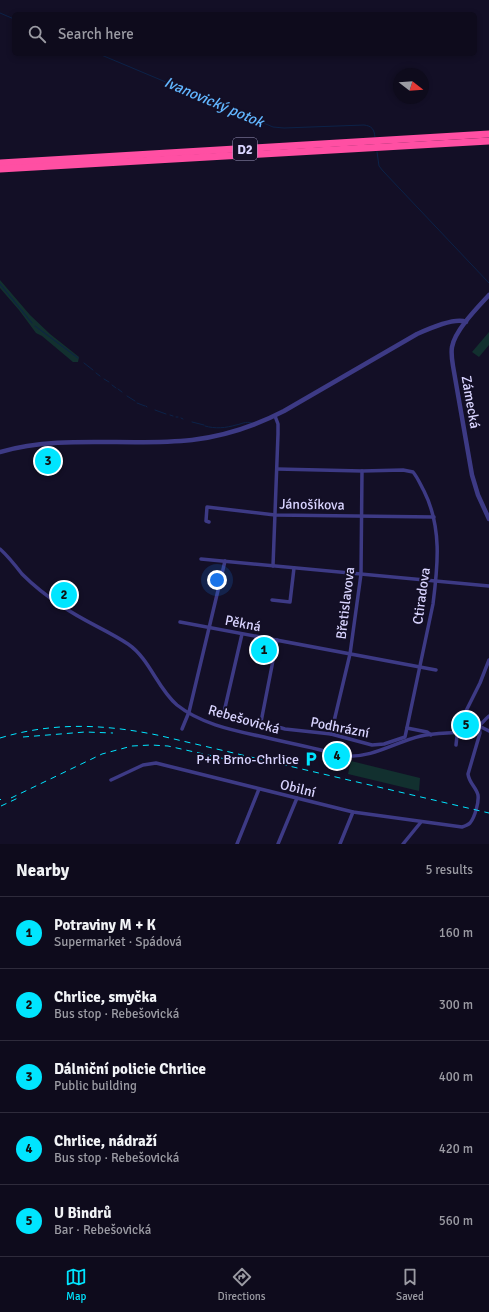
<!DOCTYPE html>
<html lang="en">
<head>
<meta charset="utf-8">
<style>
	:root { --surface:#0e0b1c; --page:#171425; --text:#f1f3f6; --muted:#9b9ba3; --line:#2e2b3b; --accent:#00e5ff }
	body { margin:0; font-family:Signika,sans-serif; background:var(--page); color:var(--text) }
	.compass { position:absolute; left:393px; top:68px; width:36px; height:36px; border-radius:50%; background:var(--surface); box-shadow:0 2px 6px #0003; rotate:107deg }
	.you { position:absolute; left:217px; top:580px; width:14px; height:14px; margin:-10px; border:3px solid #fff; border-radius:50%; background:#1a73e8; box-shadow:0 0 0 6px #1a73e833 }
	.badge { display:grid; place-items:center; width:26px; height:26px; border-radius:50%; background:var(--accent); color:#111; font-size:13px; font-weight:700 }
	.pin { position:absolute; translate:-50% -50%; border:2px solid #fff; box-shadow:0 1px 4px #0006 }
	.list { margin:0; padding:0; list-style:none }
	h2 { display:flex; justify-content:space-between; align-items:center; height:52px; margin:0; padding:0 16px; font-size:17px }
	h2 small { font-size:13px; font-weight:400; color:var(--muted) }
	.list li { display:grid; grid-template-columns:26px 1fr auto; gap:12px; align-items:center; box-sizing:border-box; height:72px; padding:0 16px; border-top:1px solid var(--line) }
	.list b { display:block; font-size:15px; white-space:nowrap }
	.list p { margin:0; font-size:13px; white-space:nowrap; color:var(--muted) }
	.list em { font-size:13px; font-style:normal; color:var(--muted) }
	.icon { flex:none; width:22px; height:22px; fill:none; stroke:currentColor; stroke-width:2; stroke-linecap:round; stroke-linejoin:round }
	.map { position:relative; flex:none; width:489px; height:844px; overflow:hidden }
	.search { position:absolute; background:var(--surface); box-shadow:0 2px 6px #0003; left:12px; right:12px; top:12px; height:44px; display:flex; align-items:center; gap:10px; box-sizing:border-box; padding:0 14px; border-radius:6px; color:var(--muted); font-size:15px }
	.sheet { height:412px; background:var(--surface) }
	nav { display:flex; justify-content:space-around; align-items:center; box-sizing:border-box; height:56px; border-top:1px solid var(--line); background:var(--surface); font-size:11px; color:var(--muted) }
	nav a { display:grid; justify-items:center; gap:2px }
	nav .on { color:var(--accent) }
	.map>svg:first-child { display:block }
	.green { fill:#12302f }
	.lines { fill:none; stroke-linecap:round; stroke-linejoin:round }
	.stream { stroke:#0c2248; stroke-width:1 }
	.minor { stroke:#3d3a85; stroke-width:3.5 }
	.tertiary { stroke:#3d3a85; stroke-width:4.5 }
	.motorway { stroke:#ff4fa3; stroke-width:7 }
	.rail { stroke:#00e5ff; stroke-width:1; stroke-dasharray:6 5; stroke-linecap:butt }
	.labels { text-anchor:middle; stroke-width:4; stroke-linejoin:round; paint-order:stroke }
	.shield { fill:#130f26; stroke:#9e99be; stroke-width:1 }
	.shield-label { font-size:13px; font-weight:bold; fill:#d9d4ff }
	.street-label { font-size:14px; fill:#d9d4ff; stroke:#130f26 }
	.poi-label { font-size:14px; fill:#d9d4ff; stroke:#130f26; text-anchor:end }
	.water-label { font-size:15px; font-style:italic; fill:#62b6ff; stroke:#130f26 }
</style>
</head>
<body>
<div class="map">
<svg width="489" height="844" viewBox="0 0 489 844">
	<rect width="100%" height="100%" fill="#130f26"/>
	<!-- green -->
	<g class="green">
		<polygon points="0,280 30,315 50,334 79,357 78,362 73,362 42,336 36,333 19,310 0,288"/>
		<polygon points="489,332 489,345 479,357 472,352"/>
		<polygon points="351,761 420,778 419,791 348,774"/>
	</g>
	<g class="lines">
		<!-- stream -->
		<g class="stream">
			<polyline points="0,13 14,19"/>
			<path d="M99,54L273,127L284,128L364,125C372,126 374,129 375,137"/>
			<polyline points="377,152 379,166 383,171 489,283"/>
			<polyline points="0,284 32,323"/>
			<polyline points="35,326 78,358"/>
			<polyline points="84,363 93,370"/>
			<polyline points="96,373 100,376"/>
			<polyline points="104,379 109,382"/>
			<polyline points="112,385 116,388"/>
			<polyline points="118,389 122,392"/>
			<polyline points="127,396 135,401"/>
			<polyline points="137,403 145,406"/>
			<polyline points="146,406 147,407"/>
			<polyline points="155,410 166,414"/>
			<polyline points="170,415 173,416"/>
			<polyline points="176,417 178,417"/>
			<polyline points="181,418 183,419"/>
			<polyline points="192,422 204,425"/>
			<path d="M205,426C215,429 226,428 236,425C242,424 245,421 252,423"/>
		</g>
		<!-- minor -->
		<g class="minor">
			<polyline points="209,522 206,521 207,507 275,515 434,517"/>
			<path d="M0,549C8,556 15,565 22,574C34,586 48,597 62,606C83,621 107,630 128,644C150,659 157,688 177,705C202,725 237,731 268,738C293,744 319,749 345,756C373,758 395,742 421,736C438,732 456,734 473,730C479,728 484,720 489,716"/>
			<polyline points="201,559 489,586"/>
			<polyline points="273,566 278,434 278,424 275,416"/>
			<polyline points="272,600 290,602 294,568"/>
			<polyline points="180,622 436,670"/>
			<path d="M277,640L261,722L285,729L331,734L372,745L384,744L405,737L433,604C438,565 442,527 424,491C420,484 418,478 413,472L403,470L362,471L277,469"/>
			<polyline points="224,712 242,634"/>
			<polyline points="479,726 489,731"/>
			<polyline points="407,728 427,732 431,735"/>
			<polyline points="182,729 189,712 225,561"/>
			<polyline points="331,734 350,654 361,574 362,471"/>
			<polyline points="456,745 458,727 480,683 489,660"/>
			<path d="M111,780L143,765L156,763L353,812L462,827C465,826 468,825 470,823C475,817 479,802 478,795C476,787 469,783 468,774L480,733L479,726"/>
			<polyline points="237,844 259,789"/>
			<polyline points="278,844 297,798"/>
			<polyline points="340,844 353,812"/>
			<polyline points="403,844 421,822"/>
		</g>
		<!-- tertiary -->
		<g class="tertiary">
			<path d="M489,295C478,307 455,330 452,347C451,353 452,360 453,366L472,475L478,495L489,519"/>
			<path d="M0,452C62,434 128,447 192,440C225,436 255,426 284,411L417,334C428,329 456,317 466,322"/>
		</g>
		<!-- motorway -->
		<g class="motorway">
			<polyline points="0,163 489,134"/>
			<polyline points="0,169 489,141"/>
		</g>
		<!-- rail -->
		<g class="rail">
			<polyline points="23,737 85,732 113,733"/>
			<path d="M0,738C53,722 103,724 157,735L489,813"/>
			<polyline points="11,798 102,754 132,746 151,745 168,746 243,763"/>
			<polyline points="0,800 1,799"/>
			<polyline points="1,806 18,798"/>
		</g>
	</g>
	<!-- icons -->
	<defs>
		<g id="parking-bare" transform="scale(1.2)"><path d="M-3.5-5.5H1a3.5 3.5 0 0 1 0 7H-1V5.5H-3.5ZM-1-3.4V-.6H.8a1.4 1.4 0 0 0 0-2.8Z" fill="#00e5ff" stroke="#130f26" stroke-width="2.5" paint-order="stroke"/></g>
	</defs>
	<g fill-rule="evenodd">
		<use href="#parking-bare" x="311" y="759"/>
	</g>
	<g class="labels">
		<!-- shield labels -->
		<rect class="shield" x="233" y="138" width="24" height="22" rx="3"/>
		<g class="shield-label">
			<text x="245" y="154">D2</text>
		</g>
		<!-- street labels -->
		<g class="street-label">
			<text transform="translate(471 402) rotate(80)" y="5">Zámecká</text>
			<text transform="translate(312 504) rotate(1)" y="5">Jánošíkova</text>
			<text transform="translate(421 596) rotate(-82)" y="5">Ctiradova</text>
			<text transform="translate(345 603) rotate(-83)" y="5">Břetislavova</text>
			<text transform="translate(243 623) rotate(11)" y="5">Pěkná</text>
			<text transform="translate(244 719) rotate(16)" y="5">Rebešovická</text>
			<text transform="translate(340 727) rotate(11)" y="5">Podhrázní</text>
			<text transform="translate(298 788) rotate(14)" y="5">Obilní</text>
		</g>
		<!-- poi labels -->
		<g class="poi-label">
			<text x="299" y="764">P+R Brno-Chrlice</text>
		</g>
		<!-- water labels -->
		<g class="water-label">
			<text transform="translate(214 102) rotate(23)" y="5">Ivanovický potok</text>
		</g>
	</g>
</svg>
<svg class="compass" viewBox="-18 -18 36 36"><path d="M0-13l5 13h-10z" fill="#e53935"/><path d="M0 13l5-13h-10z" fill="#9b9ba3"/></svg>
<div class="you"></div>
<div class="pin badge" style="left:264px;top:650px">1</div>
<div class="pin badge" style="left:64px;top:595px">2</div>
<div class="pin badge" style="left:48px;top:461px">3</div>
<div class="pin badge" style="left:337px;top:756px">4</div>
<div class="pin badge" style="left:466px;top:725px">5</div>
<div class="search"><svg class="icon" aria-label="search" viewBox="0 0 24 24"><circle cx="10" cy="10" r="6"/><path d="M15 15l6 6"/></svg>Search here</div>
</div>
<section class="sheet">
<h2>Nearby<small>5 results</small></h2>
<ul class="list">
<li><span class="badge">1</span><div><b>Potraviny M + K</b><p>Supermarket · Spádová</p></div><em>160 m</em></li>
<li><span class="badge">2</span><div><b>Chrlice, smyčka</b><p>Bus stop · Rebešovická</p></div><em>300 m</em></li>
<li><span class="badge">3</span><div><b>Dálniční policie Chrlice</b><p>Public building</p></div><em>400 m</em></li>
<li><span class="badge">4</span><div><b>Chrlice, nádraží</b><p>Bus stop · Rebešovická</p></div><em>420 m</em></li>
<li><span class="badge">5</span><div><b>U Bindrů</b><p>Bar · Rebešovická</p></div><em>560 m</em></li>
</ul>
</section>
<nav>
<a class="on"><svg class="icon" aria-label="map" viewBox="0 0 24 24"><path d="M3 6l6-2 6 2 6-2v14l-6 2-6-2-6 2zM9 4v14M15 6v14"/></svg>Map</a>
<a><svg class="icon" aria-label="directions" viewBox="0 0 24 24"><path d="M12 3l9 9-9 9-9-9zM9 14v-3h6M13 9l2 2-2 2"/></svg>Directions</a>
<a><svg class="icon" aria-label="saved" viewBox="0 0 24 24"><path d="M7 4h10v16l-5-4-5 4z"/></svg>Saved</a>
</nav>
</body>
</html>
